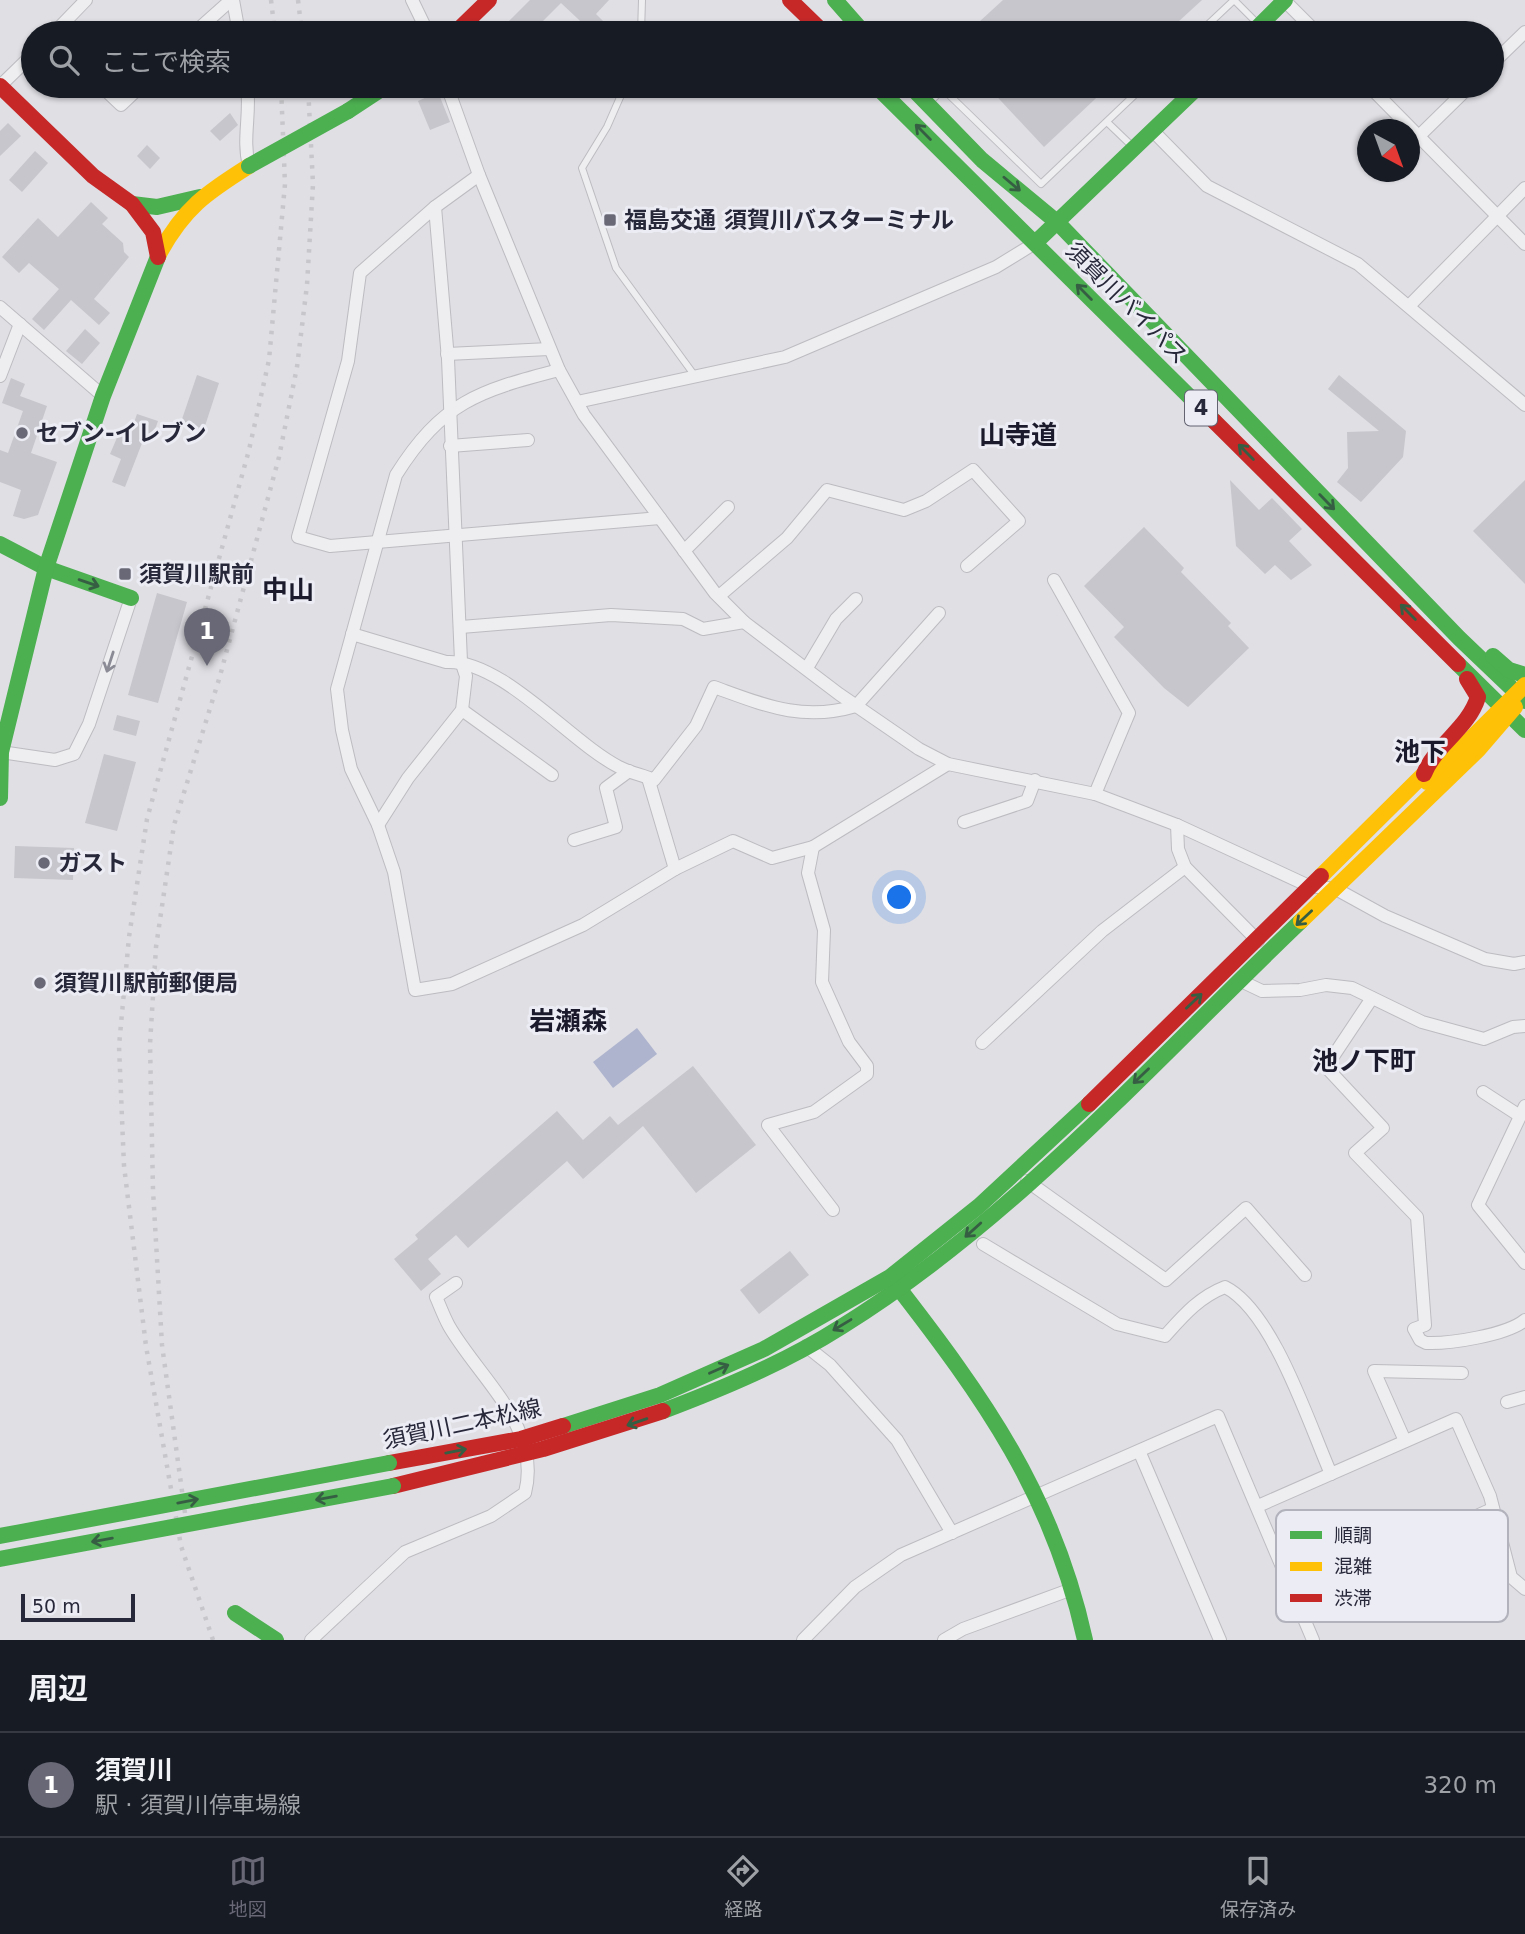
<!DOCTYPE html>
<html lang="ja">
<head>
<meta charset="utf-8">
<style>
	:root { --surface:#171b24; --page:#242831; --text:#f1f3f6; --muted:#9ea1a6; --line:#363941; --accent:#686876 }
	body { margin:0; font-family:"DejaVu Sans","Noto Sans JP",sans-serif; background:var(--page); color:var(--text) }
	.compass { position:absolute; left:1357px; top:119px; width:63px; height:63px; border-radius:50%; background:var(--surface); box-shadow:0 2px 5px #0004; rotate:139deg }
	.scale { position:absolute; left:21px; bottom:18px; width:114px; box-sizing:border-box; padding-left:7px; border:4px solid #28283b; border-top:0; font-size:19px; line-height:24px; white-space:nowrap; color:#28283b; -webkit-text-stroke:5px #ecedf4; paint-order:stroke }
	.you { position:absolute; left:900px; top:898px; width:24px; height:24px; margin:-18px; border:5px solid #fff; border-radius:50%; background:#1a73e8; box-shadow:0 0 0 10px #1a73e833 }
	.badge { display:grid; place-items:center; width:46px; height:46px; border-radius:50%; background:var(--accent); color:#fff; font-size:23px; font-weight:700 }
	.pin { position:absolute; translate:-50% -58px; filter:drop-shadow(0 2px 4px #0008) }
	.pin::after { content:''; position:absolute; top:37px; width:24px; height:21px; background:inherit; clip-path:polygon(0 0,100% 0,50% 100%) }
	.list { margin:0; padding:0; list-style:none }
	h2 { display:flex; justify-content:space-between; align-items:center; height:91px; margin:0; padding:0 28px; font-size:30px }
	h2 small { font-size:23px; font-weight:400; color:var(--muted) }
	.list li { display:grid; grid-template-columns:46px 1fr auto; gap:21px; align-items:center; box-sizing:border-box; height:105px; padding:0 28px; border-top:2px solid var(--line) }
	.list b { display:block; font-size:26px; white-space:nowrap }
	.list p { margin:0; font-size:23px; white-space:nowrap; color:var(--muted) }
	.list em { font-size:23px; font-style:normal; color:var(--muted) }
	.icon { flex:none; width:38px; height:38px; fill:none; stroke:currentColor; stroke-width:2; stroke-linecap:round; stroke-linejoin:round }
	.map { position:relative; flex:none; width:1525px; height:1640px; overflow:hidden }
	.search { position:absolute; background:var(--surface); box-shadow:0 2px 5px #0004; left:21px; right:21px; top:21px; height:77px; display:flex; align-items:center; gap:18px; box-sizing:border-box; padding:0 24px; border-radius:38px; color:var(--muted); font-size:26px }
	.sheet { height:196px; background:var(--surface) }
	nav { display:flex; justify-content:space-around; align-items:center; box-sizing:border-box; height:98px; border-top:2px solid var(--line); background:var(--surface); font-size:19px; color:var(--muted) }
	nav a { display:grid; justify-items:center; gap:4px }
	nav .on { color:var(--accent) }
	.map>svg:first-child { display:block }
	.water { fill:#afb4ce }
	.building { fill:#c6c6cc }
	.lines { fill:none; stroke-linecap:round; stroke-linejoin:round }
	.lane-casing { stroke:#bcbcc1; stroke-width:8 }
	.street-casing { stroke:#bcbcc1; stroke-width:14 }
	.lane { stroke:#eeeef0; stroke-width:6 }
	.street { stroke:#eeeef0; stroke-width:12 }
	.fast { stroke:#4caf50; stroke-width:16 }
	.slow { stroke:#ffc107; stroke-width:16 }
	.jam { stroke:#c62828; stroke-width:16 }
	.rail { stroke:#c7c7cb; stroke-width:4.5; stroke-dasharray:3.5 7; stroke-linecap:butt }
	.fast-bridge { stroke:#4caf50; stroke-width:16 }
	.oneway { stroke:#365e43 }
	.oneway2 { stroke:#8b8b96 }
	.poi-dot { fill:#686876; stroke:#ecedf4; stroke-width:2.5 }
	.labels { text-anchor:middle; stroke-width:6; stroke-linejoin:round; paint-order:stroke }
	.shield { fill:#ecedf4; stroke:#636372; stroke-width:2 }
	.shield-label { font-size:21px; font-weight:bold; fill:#28283b }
	.poi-label { font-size:23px; font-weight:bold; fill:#28283b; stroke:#ecedf4; text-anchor:start }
	.street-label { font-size:23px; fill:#28283b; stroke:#ecedf4 }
	.quarter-label { font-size:26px; font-weight:bold; fill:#1a1a2c; stroke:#ecedf4 }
	.key { fill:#ecedf4; stroke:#b1b2bc; stroke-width:2 }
	.key-label { font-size:19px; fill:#28283b }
</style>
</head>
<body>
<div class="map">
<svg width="1525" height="1640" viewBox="0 0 1525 1640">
	<rect width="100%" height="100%" fill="#dfdfe4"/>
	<!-- water -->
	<polygon class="water" points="637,1028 657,1054 613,1088 593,1062"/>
	<!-- building -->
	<g class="building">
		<polygon points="530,0 609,0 596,14 615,33 593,33 561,3 531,33 497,33"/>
		<polygon points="1003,0 1202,0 1166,33 967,33"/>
		<polygon points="987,86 1109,86 1044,147"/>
		<polygon points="438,92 450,122 430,130 418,101"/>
		<polygon points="230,113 238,125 220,141 210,131"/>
		<polygon points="8,123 21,136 0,156 0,131"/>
		<polygon points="147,145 160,158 150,169 137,156"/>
		<polygon points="35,151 48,163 22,192 9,180"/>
		<polygon points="91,202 108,218 102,224 123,243 124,252 129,257 94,299 110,313 99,325 71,300 44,330 32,319 59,289 29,263 19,273 2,257 38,218 58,237"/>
		<polygon points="85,329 100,343 82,364 66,351"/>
		<polygon points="197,375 219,383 204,429 181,422"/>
		<polygon points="1339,375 1406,431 1403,457 1361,502 1337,482 1348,468 1347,432 1379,431 1328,389"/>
		<polygon points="11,378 25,384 20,396 47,406 31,453 57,462 38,515 24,519 13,516 21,490 0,482 0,450 8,453 23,411 2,403"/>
		<polygon points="137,414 158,421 151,441 144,438 125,487 112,482 121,459 110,454 119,433 129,437"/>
		<polygon points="1230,480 1259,510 1272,498 1302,529 1289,541 1312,565 1291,580 1275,565 1265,574 1236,546"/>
		<polygon points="1525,480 1525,584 1473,531"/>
		<polygon points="1144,527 1184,568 1181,572 1231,623 1228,626 1249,648 1188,707 1164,688 1114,637 1124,627 1084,586"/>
		<polygon points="157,593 187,602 158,703 128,695"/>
		<polygon points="117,715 140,721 136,736 113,730"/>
		<polygon points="104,754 136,762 117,831 85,823"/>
		<polygon points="15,846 74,848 73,880 14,878"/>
		<polygon points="693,1066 756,1145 696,1193 643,1126 583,1179 567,1161 468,1248 456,1235 428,1259 441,1274 421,1291 394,1259 418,1239 415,1235 557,1111 583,1140 610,1116 618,1125"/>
		<polygon points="790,1251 809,1275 759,1314 740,1290"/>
	</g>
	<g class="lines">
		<!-- lane casing -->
		<g class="lane-casing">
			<g id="lane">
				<polyline points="1234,0 1257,23"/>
				<polyline points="641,33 642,0"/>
				<polyline points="1199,33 1234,0"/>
				<polyline points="625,86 607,127 582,168 616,268 695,376"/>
				<polyline points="931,101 943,89 1041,184 1144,86"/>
				<polyline points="1107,122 1133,147"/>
			</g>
		</g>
		<!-- street casing -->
		<g class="street-casing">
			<g id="street">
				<polyline points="233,0 239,33"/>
				<polyline points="412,0 428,33"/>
				<polyline points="1284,0 1317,33"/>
				<polyline points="54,33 86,0"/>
				<polyline points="194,33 231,0"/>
				<polyline points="1492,64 1525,32"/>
				<polyline points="0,86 33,54"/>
				<polyline points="101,86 121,105 141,86"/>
				<path d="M247,86C251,113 242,139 249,166"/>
				<polyline points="447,86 479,175 559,370 584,415 660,518 715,593 744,622 839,694 919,749 948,764 1095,794 1177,825 1309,886 1336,889 1385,916 1485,959 1514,964 1525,962"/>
				<polyline points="1369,86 1525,244"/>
				<polyline points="1153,131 1207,186 1358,264 1525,405"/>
				<polyline points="1419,136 1470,86"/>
				<polyline points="479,175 435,207 360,273 348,361 298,537 330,546 660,518"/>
				<polyline points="1409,306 1525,188"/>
				<polyline points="0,307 103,396"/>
				<polyline points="447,354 549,349"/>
				<path d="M559,370C478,391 442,402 396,475L337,689L342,730L351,769L378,825L394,872L415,990L452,984L583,925L675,869L648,778"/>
				<polyline points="0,376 20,324"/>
				<polyline points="577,402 785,357 996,267 1035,243"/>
				<polyline points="450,446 528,440"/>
				<polyline points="684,551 728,507"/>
				<polyline points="1054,580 1129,713 1095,794"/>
				<polyline points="719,596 787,538 827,490 904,510 926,501 973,470 1019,521 967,566"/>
				<polyline points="461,627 611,615 683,619 703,629 744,622"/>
				<path d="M352,634L446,662C502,659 570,742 619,767C630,773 643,775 654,780L696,726L714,687C764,705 802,722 856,706L939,613"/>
				<polyline points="807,668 836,619 856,599"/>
				<polyline points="462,710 552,775"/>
				<polyline points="1,752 55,760 74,754 89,724 131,598"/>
				<polyline points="964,822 1027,801 1035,780"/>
				<polyline points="378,825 408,778 462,710 466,676 461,661 448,359 435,207"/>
				<polyline points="1177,825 1178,849 1185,867 1258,941"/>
				<polyline points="574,840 616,827 606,788 629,771"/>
				<polyline points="813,847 808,873 824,930 822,982 849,1042 867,1066 867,1074 814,1112 768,1125 833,1210"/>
				<polyline points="675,869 733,841 772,858 813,847 948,764"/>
				<polyline points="1239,980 1262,991 1300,990 1326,985 1352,988 1422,1022 1484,1039 1513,1027 1525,1026"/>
				<path d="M1372,998L1326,1067L1383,1128L1355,1153L1417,1217L1425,1325L1414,1329L1420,1340L1426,1343C1450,1344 1507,1335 1525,1320"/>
				<polyline points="982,1043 1102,931 1185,867"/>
				<polyline points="1483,1092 1520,1116"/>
				<polyline points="1525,1106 1478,1205 1525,1263"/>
				<polyline points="1027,1181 1166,1280 1246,1208 1305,1275"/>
				<path d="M983,1244L1117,1324L1165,1336C1183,1316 1199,1297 1225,1287C1273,1311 1309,1424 1331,1474"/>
				<polyline points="806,1346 830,1365 897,1440 952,1533"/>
				<polyline points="1507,1402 1525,1397"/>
				<polyline points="1405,1441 1374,1371 1462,1373"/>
				<polyline points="1140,1453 1220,1640"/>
				<polyline points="1258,1506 1456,1419 1490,1496 1511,1577 1525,1589"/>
				<polyline points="1296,1598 1492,1509"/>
				<path d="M311,1640L405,1552L491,1516L525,1493C542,1427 479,1378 449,1326C444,1317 440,1306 436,1297L456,1283"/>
				<polyline points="803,1640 855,1587 901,1555 1218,1416 1313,1640"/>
				<polyline points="944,1640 963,1629 1072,1589"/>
			</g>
		</g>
		<!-- lane -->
		<use href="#lane" class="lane"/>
		<!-- street -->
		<use href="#street" class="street"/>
		<!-- fast -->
		<g class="fast">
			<polyline points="835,0 864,33"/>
			<polyline points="1252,33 1285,0"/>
			<polyline points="876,86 1214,421"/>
			<polyline points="910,86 982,160 1058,223 1459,638 1525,701"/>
			<polyline points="348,111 386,86"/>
			<polyline points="132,204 157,207 200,197"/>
			<polyline points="1035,243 1199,86"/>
			<polyline points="0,544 46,568 131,598"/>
			<polyline points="1493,656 1509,670 1525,675"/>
			<polyline points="1458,664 1525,730"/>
			<polyline points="0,798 1,752 46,568 103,396 159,254"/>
			<path d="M894,1282C984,1398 1053,1494 1085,1640"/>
			<path d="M663,1411C724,1388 786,1362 841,1327C1015,1219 1154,1061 1301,921"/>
			<polyline points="563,1426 660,1395 764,1349 890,1277 979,1206 1089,1104"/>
			<polyline points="235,1613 276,1640"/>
		</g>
		<!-- slow -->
		<g class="slow">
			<path d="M159,254C184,208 206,193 249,166"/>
			<polyline points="1427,782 1525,685"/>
			<polyline points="1321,876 1432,766"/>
			<polyline points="1301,921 1478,750 1515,707"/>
		</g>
		<!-- jam -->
		<g class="jam">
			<polyline points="790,0 824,33"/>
			<polyline points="455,33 489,0"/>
			<polyline points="0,86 93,176 132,204 153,232 158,257"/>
			<polyline points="1214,421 1458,664"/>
			<path d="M1424,774C1436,744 1468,729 1478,697L1467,679"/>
			<polyline points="1089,1104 1321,876"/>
			<polyline points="389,1463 521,1439 563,1426"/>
			<polyline points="393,1486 543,1449 663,1411"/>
		</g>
		<!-- rail -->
		<g class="rail">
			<polyline points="271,0 275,33"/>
			<polyline points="298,0 302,33"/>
			<polyline points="185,1513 162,1345 153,1190 150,1044 156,947 174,825 220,676 279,457 297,367 307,285 313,184 308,86"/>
			<polyline points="213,1640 181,1546 146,1346 124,1166 119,1046 129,937 147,819 249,450 269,360 285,184 281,86"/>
		</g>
		<!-- fast-bridge -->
		<g class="fast-bridge">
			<polyline points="249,166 348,111"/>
			<polyline points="0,1536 389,1463"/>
			<polyline points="0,1559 393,1486"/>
		</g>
	</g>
	<!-- one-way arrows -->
	<defs><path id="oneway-shaft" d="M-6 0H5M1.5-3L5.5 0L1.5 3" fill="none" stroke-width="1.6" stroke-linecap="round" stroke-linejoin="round" transform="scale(1.75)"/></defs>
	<g class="oneway">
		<use href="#oneway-shaft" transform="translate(923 132) rotate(-135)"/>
		<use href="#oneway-shaft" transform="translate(1012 184) rotate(40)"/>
		<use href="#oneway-shaft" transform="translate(1084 292) rotate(-135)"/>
		<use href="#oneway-shaft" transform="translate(1246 452) rotate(-135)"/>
		<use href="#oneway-shaft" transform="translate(1327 502) rotate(46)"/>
		<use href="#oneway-shaft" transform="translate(89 583) rotate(19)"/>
		<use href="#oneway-shaft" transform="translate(1408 612) rotate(-135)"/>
		<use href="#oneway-shaft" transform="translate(1304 918) rotate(137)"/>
		<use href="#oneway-shaft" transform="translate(1194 1001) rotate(-43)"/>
		<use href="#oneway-shaft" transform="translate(1141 1076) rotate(136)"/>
		<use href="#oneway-shaft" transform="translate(973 1230) rotate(138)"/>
		<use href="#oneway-shaft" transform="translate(842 1325) rotate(149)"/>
		<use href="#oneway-shaft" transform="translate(719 1369) rotate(-24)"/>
		<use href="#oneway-shaft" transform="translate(637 1422) rotate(161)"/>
		<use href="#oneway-shaft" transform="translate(456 1451) rotate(-11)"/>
		<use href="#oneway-shaft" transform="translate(326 1498) rotate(170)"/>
		<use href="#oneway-shaft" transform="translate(188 1501) rotate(-11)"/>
		<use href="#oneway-shaft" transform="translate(102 1540) rotate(170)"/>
	</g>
	<use class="oneway2" href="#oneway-shaft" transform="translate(110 662) rotate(108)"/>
	<!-- markers -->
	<g class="poi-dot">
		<rect x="603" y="213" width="14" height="14" rx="3.5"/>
		<circle cx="22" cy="433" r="7"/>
		<rect x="118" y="567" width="14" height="14" rx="3.5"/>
		<circle cx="44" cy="863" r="7"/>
		<circle cx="40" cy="983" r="7"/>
	</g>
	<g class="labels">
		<!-- shield labels -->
		<rect class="shield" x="1185" y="390.5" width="32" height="35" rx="5"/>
		<g class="shield-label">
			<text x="1201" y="415">4</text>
		</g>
		<!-- poi labels -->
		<g class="poi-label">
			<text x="624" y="228">福島交通 須賀川バスターミナル</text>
			<text x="36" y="441">セブン-イレブン</text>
			<text x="139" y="582">須賀川駅前</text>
			<text x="58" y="871">ガスト</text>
			<text x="54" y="991">須賀川駅前郵便局</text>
		</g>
		<!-- street labels -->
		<g class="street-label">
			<text transform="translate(1127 303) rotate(45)" y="8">須賀川バイパス</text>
			<text transform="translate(462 1424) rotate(-12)" y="8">須賀川二本松線</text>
		</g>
		<!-- quarter labels -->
		<g class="quarter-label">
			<text x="1018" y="444">山寺道</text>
			<text x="288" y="599">中山</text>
			<text x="1420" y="761">池下</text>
			<text x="568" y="1030">岩瀬森</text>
			<text x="1364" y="1070">池ノ下町</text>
		</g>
	</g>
	<!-- legend -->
	<rect x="1276" y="1510" width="232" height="112" rx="10" class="key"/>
	<rect x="1290" y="1531" width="32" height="8" fill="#4caf50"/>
	<rect x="1290" y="1562" width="32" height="9" fill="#ffc107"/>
	<rect x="1290" y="1594" width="32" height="8" fill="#c62828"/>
	<g class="key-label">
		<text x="1334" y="1542">順調</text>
		<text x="1334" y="1573">混雑</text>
		<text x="1334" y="1605">渋滞</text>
	</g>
</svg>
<svg class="compass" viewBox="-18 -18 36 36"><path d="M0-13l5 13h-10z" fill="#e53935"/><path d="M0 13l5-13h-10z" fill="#9ea1a6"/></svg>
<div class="scale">50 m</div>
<div class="you"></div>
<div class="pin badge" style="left:207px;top:666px">1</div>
<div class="search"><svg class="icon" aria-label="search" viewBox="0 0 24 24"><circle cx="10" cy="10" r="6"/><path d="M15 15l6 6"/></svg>ここで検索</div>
</div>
<section class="sheet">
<h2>周辺<small></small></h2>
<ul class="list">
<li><span class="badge">1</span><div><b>須賀川</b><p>駅 · 須賀川停車場線</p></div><em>320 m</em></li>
</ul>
</section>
<nav>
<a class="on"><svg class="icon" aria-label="map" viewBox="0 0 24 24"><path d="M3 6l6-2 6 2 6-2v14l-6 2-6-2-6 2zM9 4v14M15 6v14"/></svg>地図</a>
<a><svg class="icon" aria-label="directions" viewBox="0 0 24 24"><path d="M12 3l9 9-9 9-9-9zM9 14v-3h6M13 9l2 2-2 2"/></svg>経路</a>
<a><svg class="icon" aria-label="saved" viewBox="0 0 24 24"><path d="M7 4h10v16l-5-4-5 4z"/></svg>保存済み</a>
</nav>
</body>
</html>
